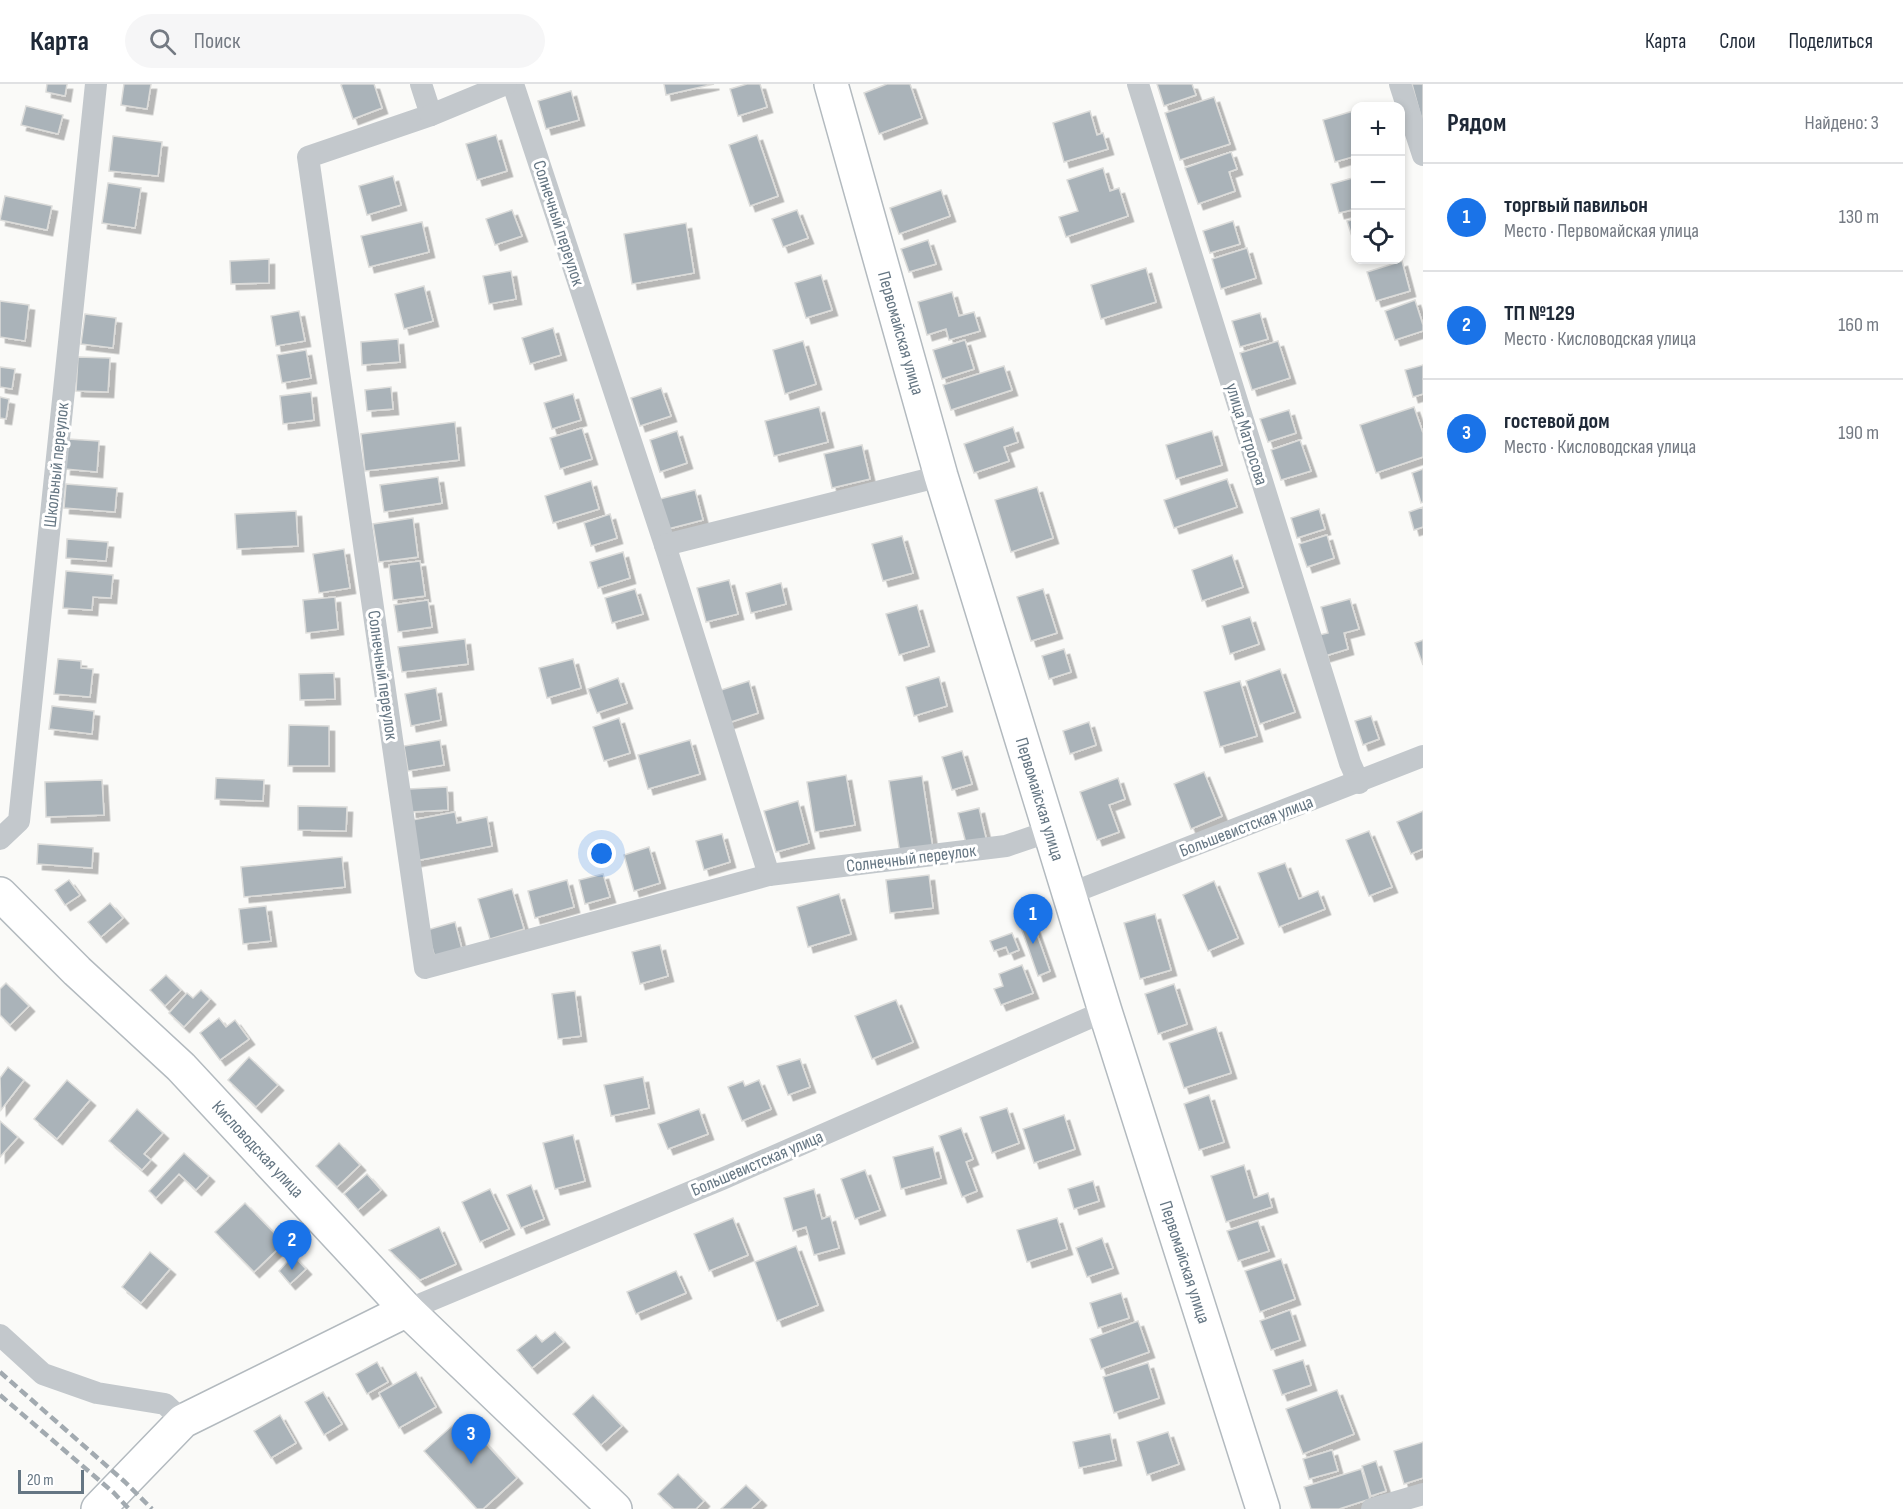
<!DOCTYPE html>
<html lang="ru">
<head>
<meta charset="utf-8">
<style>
	:root { --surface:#fff; --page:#f6f6f7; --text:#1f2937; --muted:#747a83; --line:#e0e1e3; --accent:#1a73e8 }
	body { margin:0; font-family:"Sofia Sans Condensed",sans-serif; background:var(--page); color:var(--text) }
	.controls { position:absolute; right:18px; top:18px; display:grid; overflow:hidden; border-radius:12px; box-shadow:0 3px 9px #0003 }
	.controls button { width:54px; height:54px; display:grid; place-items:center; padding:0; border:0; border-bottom:2px solid var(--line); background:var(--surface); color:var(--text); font:30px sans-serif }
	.scale { position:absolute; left:18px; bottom:15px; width:66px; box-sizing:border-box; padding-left:6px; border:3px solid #657683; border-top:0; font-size:16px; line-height:21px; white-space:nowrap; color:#657683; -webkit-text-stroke:4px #fff; paint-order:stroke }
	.you { position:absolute; left:602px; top:770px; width:21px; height:21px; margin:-15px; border:4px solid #fff; border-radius:50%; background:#1a73e8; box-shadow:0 0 0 9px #1a73e833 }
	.badge { display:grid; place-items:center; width:39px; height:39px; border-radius:50%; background:var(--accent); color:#fff; font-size:20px; font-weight:700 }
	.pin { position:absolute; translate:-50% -50px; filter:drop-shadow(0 2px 3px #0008) }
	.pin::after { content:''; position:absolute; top:32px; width:21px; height:18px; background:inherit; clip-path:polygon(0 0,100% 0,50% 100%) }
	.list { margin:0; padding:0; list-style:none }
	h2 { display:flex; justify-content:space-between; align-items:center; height:78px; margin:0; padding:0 24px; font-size:26px }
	h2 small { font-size:20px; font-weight:400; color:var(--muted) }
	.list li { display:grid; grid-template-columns:39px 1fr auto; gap:18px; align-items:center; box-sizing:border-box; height:108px; padding:0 24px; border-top:2px solid var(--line) }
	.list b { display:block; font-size:22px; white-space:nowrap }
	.list p { margin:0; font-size:20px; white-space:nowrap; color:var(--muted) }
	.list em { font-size:20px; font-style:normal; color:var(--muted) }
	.icon { flex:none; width:33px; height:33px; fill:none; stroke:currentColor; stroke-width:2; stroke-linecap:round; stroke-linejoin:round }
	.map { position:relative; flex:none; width:1423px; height:1425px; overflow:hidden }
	header { display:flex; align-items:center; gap:36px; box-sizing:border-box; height:84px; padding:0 30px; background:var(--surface); border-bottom:2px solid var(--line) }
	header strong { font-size:28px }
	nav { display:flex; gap:33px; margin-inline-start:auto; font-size:21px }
	.search { width:420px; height:54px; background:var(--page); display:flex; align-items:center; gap:15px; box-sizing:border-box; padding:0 21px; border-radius:33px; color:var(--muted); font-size:22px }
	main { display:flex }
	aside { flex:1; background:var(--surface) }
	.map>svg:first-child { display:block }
	.building { fill:#aab3b9; stroke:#dcdcda; stroke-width:1.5; filter:url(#shadow) }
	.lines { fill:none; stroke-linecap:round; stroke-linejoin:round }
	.secondary-casing { stroke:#b3babf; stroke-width:36 }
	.street { stroke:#c3c8cc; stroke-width:22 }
	.secondary { stroke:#fff; stroke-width:33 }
	.rail { stroke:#a2aab0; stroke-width:4.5; stroke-dasharray:9 4.5; stroke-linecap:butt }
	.labels { text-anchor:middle; stroke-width:6; stroke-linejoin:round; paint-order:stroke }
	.street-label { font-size:18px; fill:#657683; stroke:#fff }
</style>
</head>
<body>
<header>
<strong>Карта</strong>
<div class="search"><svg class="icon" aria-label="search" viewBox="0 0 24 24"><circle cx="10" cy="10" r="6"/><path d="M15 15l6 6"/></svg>Поиск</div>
<nav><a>Карта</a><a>Слои</a><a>Поделиться</a></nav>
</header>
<main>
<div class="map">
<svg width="1423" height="1425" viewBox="0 0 1423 1425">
	<defs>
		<filter id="shadow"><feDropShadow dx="5.5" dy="5.5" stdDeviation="0" flood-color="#0004"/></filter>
	</defs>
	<rect width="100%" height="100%" fill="#fafaf8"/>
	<!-- building -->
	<g class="building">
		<polygon points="47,0 67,0 65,12 46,8"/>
		<polygon points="124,0 151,0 147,25 121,21"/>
		<polygon points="343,0 374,0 382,24 353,35 341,1"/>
		<polygon points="664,0 714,0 666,11"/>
		<polygon points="747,0 760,0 767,23 738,32 730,5"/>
		<polygon points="887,0 910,0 922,34 879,50 864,9"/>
		<polygon points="1157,0 1192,0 1196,11 1164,22"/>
		<polygon points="1412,0 1423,0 1423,41"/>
		<polygon points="571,7 579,36 546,45 538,17"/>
		<polygon points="1214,13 1230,60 1180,76 1165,29"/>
		<polygon points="26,22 63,31 58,50 21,41"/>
		<polygon points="1090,27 1097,51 1103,49 1108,65 1064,78 1053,39"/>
		<polygon points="1353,27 1356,35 1356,72 1335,78 1323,36"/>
		<polygon points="496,51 507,87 477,96 466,60"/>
		<polygon points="757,51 778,112 750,122 729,61"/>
		<polygon points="113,52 162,58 158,92 109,87"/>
		<polygon points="1231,68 1237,85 1229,88 1235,107 1198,120 1185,84"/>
		<polygon points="1103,84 1110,107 1119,104 1128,132 1066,153 1059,133 1078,127 1067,96"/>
		<polygon points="393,92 401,121 367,131 359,102"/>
		<polygon points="1356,93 1356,125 1339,129 1331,100"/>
		<polygon points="108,99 141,104 135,144 102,139"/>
		<polygon points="941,106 950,132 899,150 890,124"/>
		<polygon points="5,112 52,122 47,146 0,136"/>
		<polygon points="512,126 522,152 495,161 486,135"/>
		<polygon points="797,126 808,154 783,163 772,135"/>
		<polygon points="1356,135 1356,165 1347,137"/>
		<polygon points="1233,137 1240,160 1210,169 1203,147"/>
		<polygon points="422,138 429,168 369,183 361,152"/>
		<polygon points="686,139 694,189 632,200 624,150"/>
		<polygon points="928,156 936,180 909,188 901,165"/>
		<polygon points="1247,164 1256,194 1221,205 1212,175"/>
		<polygon points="269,175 269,199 231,200 230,177"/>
		<polygon points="1402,177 1410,207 1376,217 1367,188"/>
		<polygon points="1146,184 1156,218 1101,235 1091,201"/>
		<polygon points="511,187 516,215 489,220 483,192"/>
		<polygon points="821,191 832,226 806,234 795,199"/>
		<polygon points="424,202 433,237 404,245 395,210"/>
		<polygon points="952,208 959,232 974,228 980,247 949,256 946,245 927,251 918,218"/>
		<polygon points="1415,216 1423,241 1423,247 1395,256 1385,227"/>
		<polygon points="0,217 29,221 25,257 0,253"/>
		<polygon points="299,227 305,257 276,262 271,232"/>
		<polygon points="1260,229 1268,255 1240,263 1232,237"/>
		<polygon points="85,230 116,234 113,264 81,260"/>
		<polygon points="553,244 561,271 530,280 522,254"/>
		<polygon points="398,255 400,278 362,281 361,258"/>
		<polygon points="965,256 974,285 942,295 933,266"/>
		<polygon points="803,257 816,300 785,310 773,266"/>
		<polygon points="1278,257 1290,294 1252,306 1240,269"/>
		<polygon points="306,266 311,294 282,299 277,271"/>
		<polygon points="78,273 110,274 108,308 76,307"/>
		<polygon points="1423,281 1423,310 1413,313 1405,286"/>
		<polygon points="1004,282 1012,306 951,326 943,301"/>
		<polygon points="0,283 15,285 12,305 0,303"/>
		<polygon points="391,303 393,325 367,327 365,306"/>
		<polygon points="661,304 671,332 640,342 631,314"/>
		<polygon points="311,308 314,336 283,340 280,312"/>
		<polygon points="573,310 581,336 552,345 544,319"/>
		<polygon points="0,313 9,315 6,335 0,334"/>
		<polygon points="819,323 828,358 774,372 765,337"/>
		<polygon points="1414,323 1423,349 1423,373 1376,389 1360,341"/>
		<polygon points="1289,326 1296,349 1268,358 1260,335"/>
		<polygon points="455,338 459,376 365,387 361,350"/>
		<polygon points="1013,343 1018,358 1004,363 1009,377 974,389 964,360"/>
		<polygon points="582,344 592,375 560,385 550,354"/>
		<polygon points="677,347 687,379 660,388 650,356"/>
		<polygon points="1212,347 1222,381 1176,395 1166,361"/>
		<polygon points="68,355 99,357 97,388 65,385"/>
		<polygon points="1300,356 1311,387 1281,396 1271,366"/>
		<polygon points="862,361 870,395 832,404 824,370"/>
		<polygon points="1423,385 1423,418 1421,419 1412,389"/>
		<polygon points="438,393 442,419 384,428 380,401"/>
		<polygon points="1227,395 1237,423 1174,444 1164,416"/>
		<polygon points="591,397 599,425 553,439 545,412"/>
		<polygon points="66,400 117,404 115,428 64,424"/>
		<polygon points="1037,403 1053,454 1011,468 995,416"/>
		<polygon points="695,406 703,436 664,446 656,416"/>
		<polygon points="1423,423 1423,443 1414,446 1409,428"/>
		<polygon points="1319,425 1325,445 1297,454 1291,434"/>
		<polygon points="296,427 298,462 237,465 235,430"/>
		<polygon points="610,430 617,454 591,462 584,439"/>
		<polygon points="413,434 418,473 379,478 373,440"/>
		<polygon points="1327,451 1334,474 1307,483 1299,460"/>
		<polygon points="902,452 913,489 883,497 872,460"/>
		<polygon points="67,455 108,458 106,477 66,474"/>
		<polygon points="344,465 350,504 319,509 313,470"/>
		<polygon points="623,468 630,494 598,504 590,478"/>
		<polygon points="1232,471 1243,503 1202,517 1192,486"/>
		<polygon points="420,477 425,512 393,516 389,481"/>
		<polygon points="66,487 113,491 111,514 93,513 92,526 63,524"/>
		<polygon points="729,496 738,530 706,538 697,504"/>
		<polygon points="781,499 786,520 751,529 746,509"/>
		<polygon points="635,505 643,530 612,539 605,514"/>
		<polygon points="1043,505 1057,549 1031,557 1017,513"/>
		<polygon points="335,513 338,545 306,549 303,516"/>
		<polygon points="1350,515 1359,545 1344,549 1348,565 1325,572 1319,551 1328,549 1321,523"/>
		<polygon points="428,516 432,543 398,548 394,521"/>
		<polygon points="917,521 929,562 899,571 886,530"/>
		<polygon points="1250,533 1259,560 1230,570 1222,542"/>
		<polygon points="465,555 468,580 402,588 398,563"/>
		<polygon points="1423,556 1423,581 1415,559"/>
		<polygon points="1064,565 1071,588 1049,595 1042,572"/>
		<polygon points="58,575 81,577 81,584 93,585 90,613 54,610"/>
		<polygon points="573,575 581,604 547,614 539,584"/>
		<polygon points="1280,585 1295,628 1260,640 1246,597"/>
		<polygon points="334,589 335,615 300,616 299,590"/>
		<polygon points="939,593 947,622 914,632 906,603"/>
		<polygon points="618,594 627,619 597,629 588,605"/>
		<polygon points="749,597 758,629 728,639 718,607"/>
		<polygon points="1240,597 1257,652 1220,663 1204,608"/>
		<polygon points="436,604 441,636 411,642 405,610"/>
		<polygon points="52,622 94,627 92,650 49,645"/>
		<polygon points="1371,632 1379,655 1363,661 1355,637"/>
		<polygon points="619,634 630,669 604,677 593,643"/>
		<polygon points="1089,638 1096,661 1070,670 1063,647"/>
		<polygon points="289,641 329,642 329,682 288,682"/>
		<polygon points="440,656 444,681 408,687 404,662"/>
		<polygon points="690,656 700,690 648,705 638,671"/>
		<polygon points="962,667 972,700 952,706 942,673"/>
		<polygon points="1204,688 1222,732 1191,745 1174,700"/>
		<polygon points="846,691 855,741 815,748 807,698"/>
		<polygon points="922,692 933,765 900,770 889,697"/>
		<polygon points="216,694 264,696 263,717 215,715"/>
		<polygon points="1118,694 1125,715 1109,721 1119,748 1097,756 1080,708"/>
		<polygon points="102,696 104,731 46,733 45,698"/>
		<polygon points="447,703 448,726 411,728 409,705"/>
		<polygon points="798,717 809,759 776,768 764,727"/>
		<polygon points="298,722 347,723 346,747 298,746"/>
		<polygon points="979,724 987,758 967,763 958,729"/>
		<polygon points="1423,727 1423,765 1411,770 1397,738"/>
		<polygon points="455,728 457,739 487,733 492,762 415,777 407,737"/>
		<polygon points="1369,747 1392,803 1369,812 1346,756"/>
		<polygon points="722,750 730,778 704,786 696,757"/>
		<polygon points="38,760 93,764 92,784 37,780"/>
		<polygon points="649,763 660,799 634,807 624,771"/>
		<polygon points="342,773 345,803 244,813 241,783"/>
		<polygon points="1285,779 1299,815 1318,807 1325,825 1279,843 1258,789"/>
		<polygon points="603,790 610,813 585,820 579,796"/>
		<polygon points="929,791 933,824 890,829 886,796"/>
		<polygon points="69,796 80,811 65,821 55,806"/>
		<polygon points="567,796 574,823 535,834 528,807"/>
		<polygon points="1214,797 1238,854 1208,867 1183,811"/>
		<polygon points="512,805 524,845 490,855 478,815"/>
		<polygon points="839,810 851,850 808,863 797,823"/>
		<polygon points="110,819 123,834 101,853 88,838"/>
		<polygon points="266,822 271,857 243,860 239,825"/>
		<polygon points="1029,828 1050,887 1038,892 1017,832"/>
		<polygon points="1155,830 1171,886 1140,895 1124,839"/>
		<polygon points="455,838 463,869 436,877 427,846"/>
		<polygon points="1012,849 1019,866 1009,870 1006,863 994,867 990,857"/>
		<polygon points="660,861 668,892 640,900 632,868"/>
		<polygon points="1022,881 1033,909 1001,921 994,905 1003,902 999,890"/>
		<polygon points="166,891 181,906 165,922 150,906"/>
		<polygon points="6,899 29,922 10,941 0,931 0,905"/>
		<polygon points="1174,900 1187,940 1158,950 1145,910"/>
		<polygon points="201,906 210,915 184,943 169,929 187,909 193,914"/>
		<polygon points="575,907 581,952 558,955 552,910"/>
		<polygon points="896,916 913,958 872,975 855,932"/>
		<polygon points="219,934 226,943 235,936 249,955 220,976 200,949"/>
		<polygon points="1216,943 1231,989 1184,1004 1169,959"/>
		<polygon points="249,973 278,1001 256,1023 228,996"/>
		<polygon points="800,975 810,1003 788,1011 777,982"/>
		<polygon points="8,983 24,996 1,1026 0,994"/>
		<polygon points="643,993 649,1024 611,1032 604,1001"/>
		<polygon points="67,996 90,1016 57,1055 34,1035"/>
		<polygon points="759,996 771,1025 742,1037 728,1003 743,997 745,1002"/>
		<polygon points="1209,1011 1224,1058 1199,1066 1184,1020"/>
		<polygon points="1007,1024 1019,1059 992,1069 980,1033"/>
		<polygon points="137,1025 163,1049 144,1070 151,1076 142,1086 109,1057"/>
		<polygon points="699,1025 708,1050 668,1065 658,1040"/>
		<polygon points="1064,1031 1075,1065 1034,1079 1023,1045"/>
		<polygon points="0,1037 18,1053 0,1073"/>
		<polygon points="961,1044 973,1075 966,1078 977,1107 962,1113 939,1052"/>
		<polygon points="573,1051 585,1097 555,1105 543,1059"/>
		<polygon points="339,1059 360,1081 337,1103 316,1082"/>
		<polygon points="933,1063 941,1094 901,1105 893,1073"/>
		<polygon points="184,1069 209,1092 196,1106 179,1090 156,1114 149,1107"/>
		<polygon points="1244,1081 1254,1114 1268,1109 1272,1123 1226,1138 1211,1092"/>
		<polygon points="865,1086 880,1126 855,1135 841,1095"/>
		<polygon points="367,1090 381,1106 358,1126 344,1110"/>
		<polygon points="1093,1097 1099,1117 1074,1125 1068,1105"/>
		<polygon points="531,1101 544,1135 521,1144 507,1111"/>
		<polygon points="490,1105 509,1145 480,1158 462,1118"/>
		<polygon points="814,1105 822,1135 830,1132 839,1164 814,1171 806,1143 793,1147 784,1114"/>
		<polygon points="245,1119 284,1159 254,1188 215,1148"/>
		<polygon points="733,1134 748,1171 709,1187 694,1150"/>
		<polygon points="1057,1134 1067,1165 1027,1178 1017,1146"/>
		<polygon points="1258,1137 1269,1167 1238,1177 1227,1147"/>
		<polygon points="439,1143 456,1180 420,1196 389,1166"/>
		<polygon points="1102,1154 1113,1184 1087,1193 1076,1164"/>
		<polygon points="796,1162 818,1221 777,1237 755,1178"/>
		<polygon points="150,1168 170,1185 141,1219 122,1203"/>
		<polygon points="293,1171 306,1185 290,1200 279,1187"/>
		<polygon points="1281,1175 1295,1215 1260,1228 1245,1187"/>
		<polygon points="676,1187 686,1209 636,1230 627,1208"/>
		<polygon points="1121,1209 1129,1234 1098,1244 1090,1219"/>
		<polygon points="1290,1226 1300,1256 1271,1266 1260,1237"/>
		<polygon points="1138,1237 1149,1268 1101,1285 1090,1255"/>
		<polygon points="555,1248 564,1258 532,1284 517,1266 536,1251 542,1258"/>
		<polygon points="1303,1276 1311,1301 1282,1311 1273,1286"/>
		<polygon points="377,1278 388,1298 367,1310 356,1290"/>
		<polygon points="1148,1279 1159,1314 1114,1329 1103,1293"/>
		<polygon points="416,1288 436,1323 399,1344 379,1309"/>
		<polygon points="1337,1306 1354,1350 1303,1370 1286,1325"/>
		<polygon points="323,1308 342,1340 324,1351 305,1318"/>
		<polygon points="593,1311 622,1342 601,1361 573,1330"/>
		<polygon points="280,1331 296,1359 271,1374 254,1347"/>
		<polygon points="462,1333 517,1394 483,1425 477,1425 424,1367"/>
		<polygon points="1168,1348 1179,1380 1147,1391 1137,1358"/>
		<polygon points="1110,1350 1116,1376 1079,1384 1073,1358"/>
		<polygon points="1423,1358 1423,1394 1404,1400 1394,1367"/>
		<polygon points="1332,1366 1338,1387 1309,1395 1303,1375"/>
		<polygon points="1376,1377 1386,1407 1371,1412 1362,1382"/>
		<polygon points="1361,1385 1370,1415 1339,1425 1311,1425 1304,1403"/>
		<polygon points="678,1390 704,1417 696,1425 674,1425 658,1410"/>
		<polygon points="746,1401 761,1416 751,1425 721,1425"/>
	</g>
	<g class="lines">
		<!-- secondary casing -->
		<g class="secondary-casing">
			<g id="secondary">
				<polyline points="831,0 941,392 1105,927 1263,1425"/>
				<polyline points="0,810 77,887 181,983 407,1226 615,1425"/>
				<polyline points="98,1425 183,1337 407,1226"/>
			</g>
		</g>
		<!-- street -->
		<g class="street">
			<polyline points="421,0 431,31 308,73 425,884 769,791 1006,762 1050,747"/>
			<polyline points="513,0 665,461 769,791"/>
			<polyline points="1138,0 1350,679 1359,699"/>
			<polyline points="1400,0 1423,71"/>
			<polyline points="431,31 506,0"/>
			<polyline points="665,461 941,392"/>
			<polyline points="0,755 19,737 96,0"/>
			<polyline points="1069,810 1423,672"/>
			<polyline points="407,1226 722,1095 1105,927"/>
			<polyline points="0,1251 43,1290 97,1309 165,1320 183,1337"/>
			<polyline points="1372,1425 1423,1410"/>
		</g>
		<!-- secondary -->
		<use href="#secondary" class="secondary"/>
		<!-- rail -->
		<g class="rail">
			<polyline points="0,1288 125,1398 152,1425"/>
			<polyline points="0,1311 114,1409 129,1425"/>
		</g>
	</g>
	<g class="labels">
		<!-- street labels -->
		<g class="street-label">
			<text transform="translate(559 139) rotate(72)" y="6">Солнечный переулок</text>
			<text transform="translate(901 249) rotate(74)" y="6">Первомайская улица</text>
			<text transform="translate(1247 350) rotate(73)" y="6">улица Матросова</text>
			<text transform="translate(56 381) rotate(-84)" y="6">Школьный переулок</text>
			<text transform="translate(383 591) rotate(82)" y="6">Солнечный переулок</text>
			<text transform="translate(1040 715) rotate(73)" y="6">Первомайская улица</text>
			<text transform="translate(1246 742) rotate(-21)" y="6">Большевистская улица</text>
			<text transform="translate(911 774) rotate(-7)" y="6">Солнечный переулок</text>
			<text transform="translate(258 1065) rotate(47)" y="6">Кисловодская улица</text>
			<text transform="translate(757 1079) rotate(-23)" y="6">Большевистская улица</text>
			<text transform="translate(1185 1178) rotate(72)" y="6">Первомайская улица</text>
		</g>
	</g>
</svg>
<div class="controls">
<button>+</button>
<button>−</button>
<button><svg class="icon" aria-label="locate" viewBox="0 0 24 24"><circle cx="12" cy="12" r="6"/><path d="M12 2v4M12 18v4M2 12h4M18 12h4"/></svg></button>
</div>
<div class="scale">20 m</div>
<div class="you"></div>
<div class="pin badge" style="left:1033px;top:860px">1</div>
<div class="pin badge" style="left:292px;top:1186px">2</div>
<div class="pin badge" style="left:471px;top:1380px">3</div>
</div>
<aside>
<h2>Рядом<small>Найдено: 3</small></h2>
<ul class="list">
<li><span class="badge">1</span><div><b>торгвый павильон</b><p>Место · Первомайская улица</p></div><em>130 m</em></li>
<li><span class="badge">2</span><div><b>ТП №129</b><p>Место · Кисловодская улица</p></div><em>160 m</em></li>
<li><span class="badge">3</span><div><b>гостевой дом</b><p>Место · Кисловодская улица</p></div><em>190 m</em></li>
</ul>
</aside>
</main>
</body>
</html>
